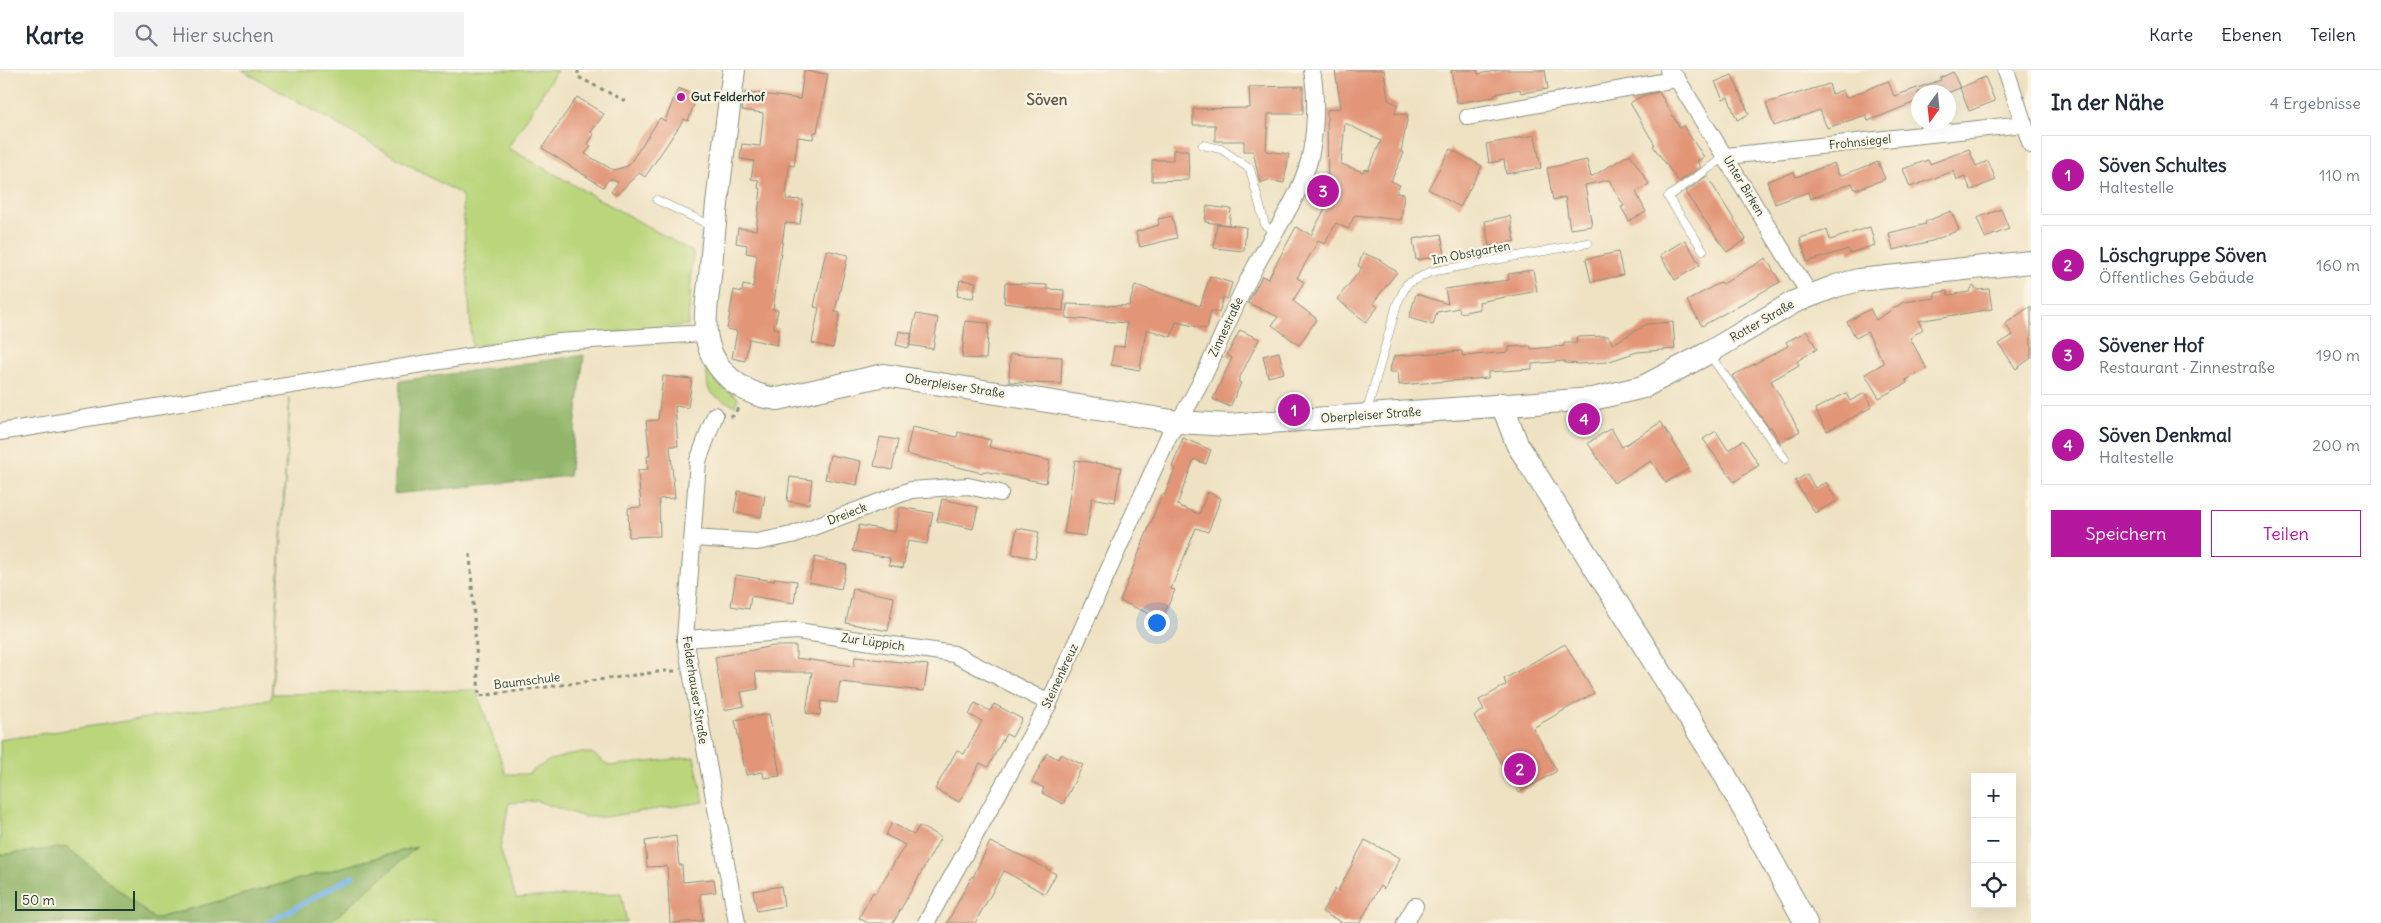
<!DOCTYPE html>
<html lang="de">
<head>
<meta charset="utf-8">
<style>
	:root { --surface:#fff; --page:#f2f2f3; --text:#1f2937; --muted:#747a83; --line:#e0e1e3; --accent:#b5179e }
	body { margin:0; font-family:Delius,sans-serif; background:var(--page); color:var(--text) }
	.controls { position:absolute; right:15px; bottom:15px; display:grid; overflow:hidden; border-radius:0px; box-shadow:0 5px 20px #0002 }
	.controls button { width:45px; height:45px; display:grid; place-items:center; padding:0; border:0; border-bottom:1px solid var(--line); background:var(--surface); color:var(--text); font:25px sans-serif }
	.compass { position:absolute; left:1911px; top:15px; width:45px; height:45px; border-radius:50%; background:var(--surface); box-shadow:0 5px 20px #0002; rotate:195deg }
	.scale { position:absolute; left:15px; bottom:12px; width:120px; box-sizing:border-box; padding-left:5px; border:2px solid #1f3d34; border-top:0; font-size:14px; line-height:18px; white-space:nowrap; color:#1f3d34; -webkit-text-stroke:4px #fcf5e5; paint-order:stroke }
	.you { position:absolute; left:1156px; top:552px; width:18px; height:18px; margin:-12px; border:4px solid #fff; border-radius:50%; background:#1a73e8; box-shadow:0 0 0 8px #1a73e833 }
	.badge { display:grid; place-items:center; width:32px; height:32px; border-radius:50%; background:var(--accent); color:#fff; font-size:16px; font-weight:700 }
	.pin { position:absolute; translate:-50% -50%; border:2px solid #fff; box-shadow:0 1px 5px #0006 }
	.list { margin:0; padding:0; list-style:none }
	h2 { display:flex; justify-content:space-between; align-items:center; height:65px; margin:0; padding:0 20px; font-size:21px }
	h2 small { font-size:16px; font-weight:400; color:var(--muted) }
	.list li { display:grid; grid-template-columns:32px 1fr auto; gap:15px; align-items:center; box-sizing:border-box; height:80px; margin:0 10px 10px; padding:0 10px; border:1px solid var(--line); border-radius:0px }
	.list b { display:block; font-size:19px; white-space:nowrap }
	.list p { margin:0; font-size:16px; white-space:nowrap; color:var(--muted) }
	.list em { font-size:16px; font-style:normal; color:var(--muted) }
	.actions { display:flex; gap:10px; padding:15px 20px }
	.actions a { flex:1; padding:11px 0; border:1px solid var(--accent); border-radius:0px; text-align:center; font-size:18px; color:var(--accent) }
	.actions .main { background:var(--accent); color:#fff }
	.icon { flex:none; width:28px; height:28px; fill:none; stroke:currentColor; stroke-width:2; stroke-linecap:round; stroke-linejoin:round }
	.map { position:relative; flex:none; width:2031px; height:853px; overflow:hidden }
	header { display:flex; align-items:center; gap:30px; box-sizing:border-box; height:70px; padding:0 25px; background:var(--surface); border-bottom:1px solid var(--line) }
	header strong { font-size:24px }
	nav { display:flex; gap:28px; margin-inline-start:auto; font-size:18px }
	.search { width:350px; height:45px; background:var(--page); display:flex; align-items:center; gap:12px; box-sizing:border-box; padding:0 18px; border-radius:0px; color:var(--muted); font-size:19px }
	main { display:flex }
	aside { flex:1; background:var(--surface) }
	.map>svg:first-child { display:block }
	.green { fill:#bad57a; stroke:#6c8957 }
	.forest { fill:#93b66a; stroke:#597a4f }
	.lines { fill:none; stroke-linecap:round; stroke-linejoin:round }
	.stream { stroke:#78b6eb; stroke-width:5 }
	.building { fill:#e29577; fill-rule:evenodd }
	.lane-casing { stroke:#87907c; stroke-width:9 }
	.street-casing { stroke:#87907c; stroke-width:18 }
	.secondary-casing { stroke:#87907c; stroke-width:24 }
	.path { stroke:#87907c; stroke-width:3; stroke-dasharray:4 4; stroke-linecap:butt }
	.lane { stroke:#fff; stroke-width:8 }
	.street { stroke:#fff; stroke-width:16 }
	.secondary { stroke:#fff; stroke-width:22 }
	.poi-dot { fill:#b5179e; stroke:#fcf5e5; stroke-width:2 }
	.labels { text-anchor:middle; stroke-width:4.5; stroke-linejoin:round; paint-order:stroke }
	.poi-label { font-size:12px; font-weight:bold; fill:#1f3d34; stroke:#fcf5e5; text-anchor:start }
	.street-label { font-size:12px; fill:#1f3d34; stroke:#fcf5e5 }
	.quarter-label { font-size:15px; font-weight:bold; fill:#635c4b; stroke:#fcf5e5 }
</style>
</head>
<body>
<header>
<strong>Karte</strong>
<div class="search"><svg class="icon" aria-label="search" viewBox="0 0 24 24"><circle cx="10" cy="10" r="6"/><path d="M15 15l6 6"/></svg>Hier suchen</div>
<nav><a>Karte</a><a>Ebenen</a><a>Teilen</a></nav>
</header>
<main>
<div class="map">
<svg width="2031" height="853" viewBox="0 0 2031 853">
	<rect width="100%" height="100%" fill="#fcf5e5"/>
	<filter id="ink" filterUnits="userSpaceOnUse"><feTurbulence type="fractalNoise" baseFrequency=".02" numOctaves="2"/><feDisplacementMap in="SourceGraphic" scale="10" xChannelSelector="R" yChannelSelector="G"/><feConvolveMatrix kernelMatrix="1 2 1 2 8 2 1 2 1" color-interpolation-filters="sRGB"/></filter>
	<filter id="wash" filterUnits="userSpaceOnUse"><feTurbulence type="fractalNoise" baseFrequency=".0096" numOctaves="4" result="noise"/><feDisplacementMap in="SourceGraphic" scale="20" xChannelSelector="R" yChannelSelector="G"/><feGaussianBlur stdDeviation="1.12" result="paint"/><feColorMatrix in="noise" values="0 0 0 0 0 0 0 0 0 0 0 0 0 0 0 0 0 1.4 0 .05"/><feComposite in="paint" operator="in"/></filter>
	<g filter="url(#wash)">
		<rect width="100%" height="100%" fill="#efe2c3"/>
		<!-- green -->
		<g class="green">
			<polygon points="242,0 557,0 508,78 693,182 688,255 472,276 462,125"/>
			<path d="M705,289L717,313L738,328L735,336C699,319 711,324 705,289Z"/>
			<polygon points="290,328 272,624 476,620 506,704 527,704 550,690 576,683 592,683 609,696 694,687 704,732 604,747 584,747 537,731 509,733 500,779 516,828 621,823 627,853 329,853 415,777 154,849 67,777 0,785 0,670 271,629"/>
		</g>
		<!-- forest -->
		<g class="forest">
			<polygon points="584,285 569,406 394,424 400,311"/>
			<polygon points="67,777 154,849 417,777 329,853 0,853 0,785"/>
		</g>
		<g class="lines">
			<!-- stream -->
			<polyline class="stream" points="267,853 353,806"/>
		</g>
		<g id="blocks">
			<!-- building -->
			<g class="building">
				<path d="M1335,0H1384L1388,30L1398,35L1394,43L1408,45L1401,82L1404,83L1391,111L1400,115L1396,123L1404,124L1401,150L1355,145L1348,159L1336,153L1325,174L1318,171L1297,208L1304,212L1293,231L1317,249L1299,275L1272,255L1278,247L1248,233L1262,206L1268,209L1296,157L1311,165L1328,133L1327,40L1341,38ZM1345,53L1381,71L1368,100L1364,99L1363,102L1341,94Z"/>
				<polygon points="1451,0 1477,0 1478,4 1501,0 1545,0 1548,19 1521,23 1520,19 1494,24 1494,27 1457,33"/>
				<polygon points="804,1 828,4 817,62 814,62 813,69 798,67 794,96 789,95 786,129 803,130 800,154 785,153 773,240 778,240 774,258 779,259 777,275 749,269 745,291 732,288 737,261 727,259 734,220 742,222 743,215 753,217 757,185 746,183 747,175 736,173 738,158 756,160 761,119 758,118 759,110 751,109 754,91 740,89 742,74 760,76 763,47 763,43 742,40 745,22 800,29"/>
				<polygon points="1953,2 1960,18 1950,22 1918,22 1918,31 1868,51 1866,45 1827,58 1820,40 1774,56 1766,33 1829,14 1832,24 1843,20 1846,28 1888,11 1894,26 1941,10 1940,8"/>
				<polygon points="1732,5 1749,44 1737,50 1728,27 1723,29 1715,12"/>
				<polygon points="1985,7 1995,31 1969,41 1960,18"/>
				<polygon points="1303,16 1303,44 1268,44 1266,81 1289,84 1284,113 1268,110 1260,113 1253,81 1244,81 1244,71 1215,71 1215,55 1193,55 1193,39 1250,38 1249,17"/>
				<polygon points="678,18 697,26 688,51 684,49 645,107 639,103 616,125 611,122 618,112 609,109 603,117 542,78 577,27 604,44 591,62 594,64 588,74 591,76 585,84 613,100 628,96 660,48 665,51"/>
				<polygon points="1659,22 1680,58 1683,56 1704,87 1697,91 1701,97 1679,112 1653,76 1655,75 1630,33 1642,26"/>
				<polygon points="1535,65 1541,98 1506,104 1504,90 1489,93 1486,74"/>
				<polygon points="1450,79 1482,96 1460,137 1428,119"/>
				<polygon points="1969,79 1976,96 1988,91 1996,110 1971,120 1965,107 1957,110 1954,101 1910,117 1903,99 1928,90 1930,94"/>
				<polygon points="1173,80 1188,80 1189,110 1152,111 1152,90 1173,90"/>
				<polygon points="1630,84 1649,114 1636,122 1646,142 1629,151 1621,137 1624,136 1609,110 1585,115 1592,156 1570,159 1565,127 1553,130 1547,98 1587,90 1591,107"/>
				<polygon points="1878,92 1885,109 1855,120 1852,113 1810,129 1808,122 1775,134 1767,111 1794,102 1796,107 1834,93 1839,106"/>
				<polygon points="1707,106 1746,169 1727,182 1685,122"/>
				<polygon points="1207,136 1231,139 1229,155 1205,152"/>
				<polygon points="2001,139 2009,159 1985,168 1977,148"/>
				<polygon points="1951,141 1959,160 1932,171 1893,180 1889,163 1926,154 1925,152"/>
				<polygon points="1172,146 1177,168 1140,177 1136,162 1159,155 1158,149"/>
				<polygon points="1510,146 1515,171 1489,176 1485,151"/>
				<polygon points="1217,154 1246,157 1244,181 1214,178"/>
				<polygon points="1870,157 1875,175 1850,183 1848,179 1807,192 1800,168 1827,160 1830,170"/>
				<polygon points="1441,164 1445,185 1416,190 1413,169"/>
				<polygon points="1685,170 1700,195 1675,210 1660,185"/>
				<polygon points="826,180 848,185 835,242 840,243 833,278 812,273 819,238 814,237"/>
				<polygon points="1618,182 1623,205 1591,212 1586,189"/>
				<polygon points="1363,183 1380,190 1397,202 1373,233 1378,237 1366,252 1337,229 1362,198 1358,196"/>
				<polygon points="1766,188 1780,212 1702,256 1687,231 1721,212 1723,214"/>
				<polygon points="1533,200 1537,221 1479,232 1480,239 1460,243 1459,238 1437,242 1433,255 1409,248 1416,224 1448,234 1445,219 1509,210 1508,204"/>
				<polygon points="1210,206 1232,213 1227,229 1223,227 1219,243 1211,241 1207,259 1176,252 1171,267 1146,259 1140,300 1111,295 1114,276 1124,277 1127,253 1066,248 1067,234 1129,236 1135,215 1200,236"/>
				<polygon points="960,210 976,212 973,228 957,226"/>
				<polygon points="1005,213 1047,215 1047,219 1064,220 1063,241 1004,233"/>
				<polygon points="1973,216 1978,220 1989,219 1992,239 1918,251 1923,259 1910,268 1927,299 1906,310 1907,313 1879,328 1865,304 1884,293 1867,262 1856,268 1847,252 1870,239 1876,250 1904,232 1935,228 1935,223 1947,221 1948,225 1969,222"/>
				<polygon points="2031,236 2031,288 2016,299 1999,274 2013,265 2005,254"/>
				<polygon points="916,244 938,248 933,279 909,275"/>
				<polygon points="965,251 989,253 986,289 962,288"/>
				<polygon points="1673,252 1675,279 1637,282 1607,292 1579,294 1565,293 1565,291 1532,294 1532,299 1488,302 1488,308 1399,315 1398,302 1389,302 1394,286 1462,281 1463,286 1509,282 1509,277 1531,276 1531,279 1564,276 1564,273 1577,273 1576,267 1608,266 1613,274 1647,254"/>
				<polygon points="1240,260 1259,269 1238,311 1241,313 1230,337 1213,329 1232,288 1227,285"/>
				<polygon points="899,261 912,264 909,278 896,275"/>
				<polygon points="1807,261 1817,279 1797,291 1799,295 1771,311 1800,361 1780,373 1771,357 1769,358 1732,306 1788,276 1786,272"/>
				<polygon points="1279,282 1284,303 1268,307 1263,286"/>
				<polygon points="1010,284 1062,287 1061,314 1009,312"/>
				<polygon points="663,306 692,309 688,338 675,336 678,376 670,376 675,428 659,429 660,466 629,467 628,438 641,437 638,400 648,399 647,386 650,386 646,351 658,350"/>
				<polygon points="1846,323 1850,331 1865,323 1872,337 1827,361 1815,339"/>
				<polygon points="1661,352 1689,398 1666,413 1651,391 1614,413 1588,373 1611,358 1622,377"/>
				<polygon points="912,357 957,367 958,362 991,370 989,377 1050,391 1046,413 983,401 982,403 906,384"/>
				<polygon points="1716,361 1728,380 1743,370 1759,395 1734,412 1703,369"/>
				<polygon points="880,367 898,370 892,400 874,396"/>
				<polygon points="1183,368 1211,380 1206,394 1194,389 1177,435 1199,444 1208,422 1221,428 1208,462 1196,458 1171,519 1175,520 1162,549 1120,531 1162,424 1165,425 1175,398 1172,397"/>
				<polygon points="830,385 861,391 857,415 825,409"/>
				<polygon points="1075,390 1121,397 1115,432 1092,428 1086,466 1064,463"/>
				<polygon points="1807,404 1815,418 1826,412 1837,431 1815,443 1795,411"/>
				<polygon points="790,407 812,410 809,434 787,431"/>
				<polygon points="738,421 765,426 761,447 734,442"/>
				<polygon points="942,429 978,437 973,459 937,451"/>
				<polygon points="900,437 933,443 927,474 908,471 903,498 889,495 890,488 853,481 859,455 895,462"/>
				<polygon points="1017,458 1039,462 1035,488 1012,484"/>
				<polygon points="815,487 847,495 841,519 809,512"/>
				<polygon points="736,505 774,511 775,508 797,511 794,533 751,526 749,539 731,536"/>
				<polygon points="853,519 894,527 888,561 846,553"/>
				<polygon points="1565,574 1594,623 1533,658 1557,701 1519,723 1474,646 1484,640 1479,630 1506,615 1504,609"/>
				<polygon points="774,576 796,576 796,588 854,596 855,587 928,595 924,621 840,612 837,633 821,631 820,645 806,643 812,602 755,602 758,619 741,622 744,636 724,640 715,587"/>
				<polygon points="975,633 990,641 994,634 1022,649 1012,667 1006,664 988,697 980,693 959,732 935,719 957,680 964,684 982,651 969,645"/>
				<polygon points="769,644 780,706 764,708 763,702 746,705 735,650"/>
				<polygon points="1047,683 1058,689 1061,684 1083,695 1063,734 1042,723 1044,718 1032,712"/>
				<polygon points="892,753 914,765 919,756 941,767 893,853 868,853 859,848 873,822 875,824 905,775 886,765"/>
				<polygon points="676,766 679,795 682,795 683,812 714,809 716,822 700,824 703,851 670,853 667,796 647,797 645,771"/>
				<polygon points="1365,770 1400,788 1384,819 1380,816 1360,853 1343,853 1322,842 1335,819 1338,821"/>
				<polygon points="990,772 1031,790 1056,804 1045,824 1004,801 975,853 947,853 972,806 973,807"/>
				<polygon points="781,816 784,836 757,841 753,821"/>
			</g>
		</g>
	</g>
	<g filter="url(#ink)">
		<use href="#blocks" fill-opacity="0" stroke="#87907c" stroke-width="1"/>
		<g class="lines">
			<!-- lane casing -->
			<g class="lane-casing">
				<g id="lane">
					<polyline points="1203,75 1221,79 1250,99 1265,155 1275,163"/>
					<polyline points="657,130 712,156"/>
					<polyline points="1703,180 1668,127 1726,86"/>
					<polyline points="1709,284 1785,389"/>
					<polyline points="1370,343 1369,334 1397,234 1407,214 1430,202 1588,173"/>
				</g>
			</g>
			<!-- street casing -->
			<g class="street-casing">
				<g id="street">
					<polyline points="1668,0 1677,9 1810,225"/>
					<polyline points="2006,0 2031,75"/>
					<polyline points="1468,47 1677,9"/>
					<polyline points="1727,86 2024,54"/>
					<polyline points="715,345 698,391 685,569 737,853"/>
					<polyline points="0,362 559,272 706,263"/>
					<polyline points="693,468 757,472 792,465 911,420 968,416 1000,423"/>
					<polyline points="685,569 797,561 954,584 1049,633"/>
					<path d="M926,853L1049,633L1169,365C1206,315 1224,253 1254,199C1273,163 1298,131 1309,91C1316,63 1317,28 1312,0"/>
					<polyline points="1405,853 1415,836"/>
				</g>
			</g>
			<!-- secondary casing -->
			<g class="secondary-casing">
				<g id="secondary">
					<path d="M734,0C725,65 716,131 711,197C709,218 704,242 706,262C710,301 742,325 778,329L884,305L1179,352L1228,355L1593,329L1643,317L1708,283L1794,232L1836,216L1859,210L2031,192"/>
					<polyline points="1502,334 1517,374 1721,698 1806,853"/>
				</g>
			</g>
			<!-- path -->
			<g class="path">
				<polyline points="578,0 578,7 625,31"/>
				<polyline points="730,346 733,346 740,335"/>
				<polyline points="470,484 479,626 665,601 675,601"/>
			</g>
			<!-- lane -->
			<use href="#lane" class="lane"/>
			<!-- street -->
			<use href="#street" class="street"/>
			<!-- secondary -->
			<use href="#secondary" class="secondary"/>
		</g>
	</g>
	<!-- markers -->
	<circle class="poi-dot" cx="681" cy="27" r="5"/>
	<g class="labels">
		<!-- poi labels -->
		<g class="poi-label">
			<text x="691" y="31">Gut Felderhof</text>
		</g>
		<!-- street labels -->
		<g class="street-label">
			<text transform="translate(1860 72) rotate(-6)" y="4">Frohnsiegel</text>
			<text transform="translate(1744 116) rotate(59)" y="4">Unter Birken</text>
			<text transform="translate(1471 183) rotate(-11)" y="4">Im Obstgarten</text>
			<text transform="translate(1762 251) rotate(-30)" y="4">Rotter Straße</text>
			<text transform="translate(1226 257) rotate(-65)" y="4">Zinnestraße</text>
			<text transform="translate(955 316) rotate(9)" y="4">Oberpleiser Straße</text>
			<text transform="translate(1371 345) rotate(-4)" y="4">Oberpleiser Straße</text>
			<text transform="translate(847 444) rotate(-21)" y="4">Dreieck</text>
			<text transform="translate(873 572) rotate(8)" y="4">Zur Lüppich</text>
			<text transform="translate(1060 606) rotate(-65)" y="4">Steinenkreuz</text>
			<text transform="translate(527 611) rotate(-7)" y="4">Baumschule</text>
			<text transform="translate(695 620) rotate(81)" y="4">Felderhauser Straße</text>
		</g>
		<!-- quarter labels -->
		<g class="quarter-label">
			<text x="1047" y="35">Söven</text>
		</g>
	</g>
</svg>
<div class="controls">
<button>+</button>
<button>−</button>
<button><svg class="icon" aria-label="locate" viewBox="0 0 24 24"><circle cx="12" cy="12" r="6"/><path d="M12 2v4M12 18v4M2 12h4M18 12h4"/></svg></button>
</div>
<svg class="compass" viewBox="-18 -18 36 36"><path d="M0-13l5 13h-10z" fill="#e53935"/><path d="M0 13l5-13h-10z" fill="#747a83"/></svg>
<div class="scale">50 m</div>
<div class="you"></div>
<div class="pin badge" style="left:1294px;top:340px">1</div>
<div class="pin badge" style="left:1520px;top:699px">2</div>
<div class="pin badge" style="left:1323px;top:121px">3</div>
<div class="pin badge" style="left:1584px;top:349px">4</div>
</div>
<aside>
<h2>In der Nähe<small>4 Ergebnisse</small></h2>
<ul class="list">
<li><span class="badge">1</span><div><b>Söven Schultes</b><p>Haltestelle</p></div><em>110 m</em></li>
<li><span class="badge">2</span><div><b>Löschgruppe Söven</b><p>Öffentliches Gebäude</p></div><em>160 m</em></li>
<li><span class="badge">3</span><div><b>Sövener Hof</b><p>Restaurant · Zinnestraße</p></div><em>190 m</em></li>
<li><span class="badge">4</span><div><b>Söven Denkmal</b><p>Haltestelle</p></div><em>200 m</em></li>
</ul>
<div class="actions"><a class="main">Speichern</a><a>Teilen</a></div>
</aside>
</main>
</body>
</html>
